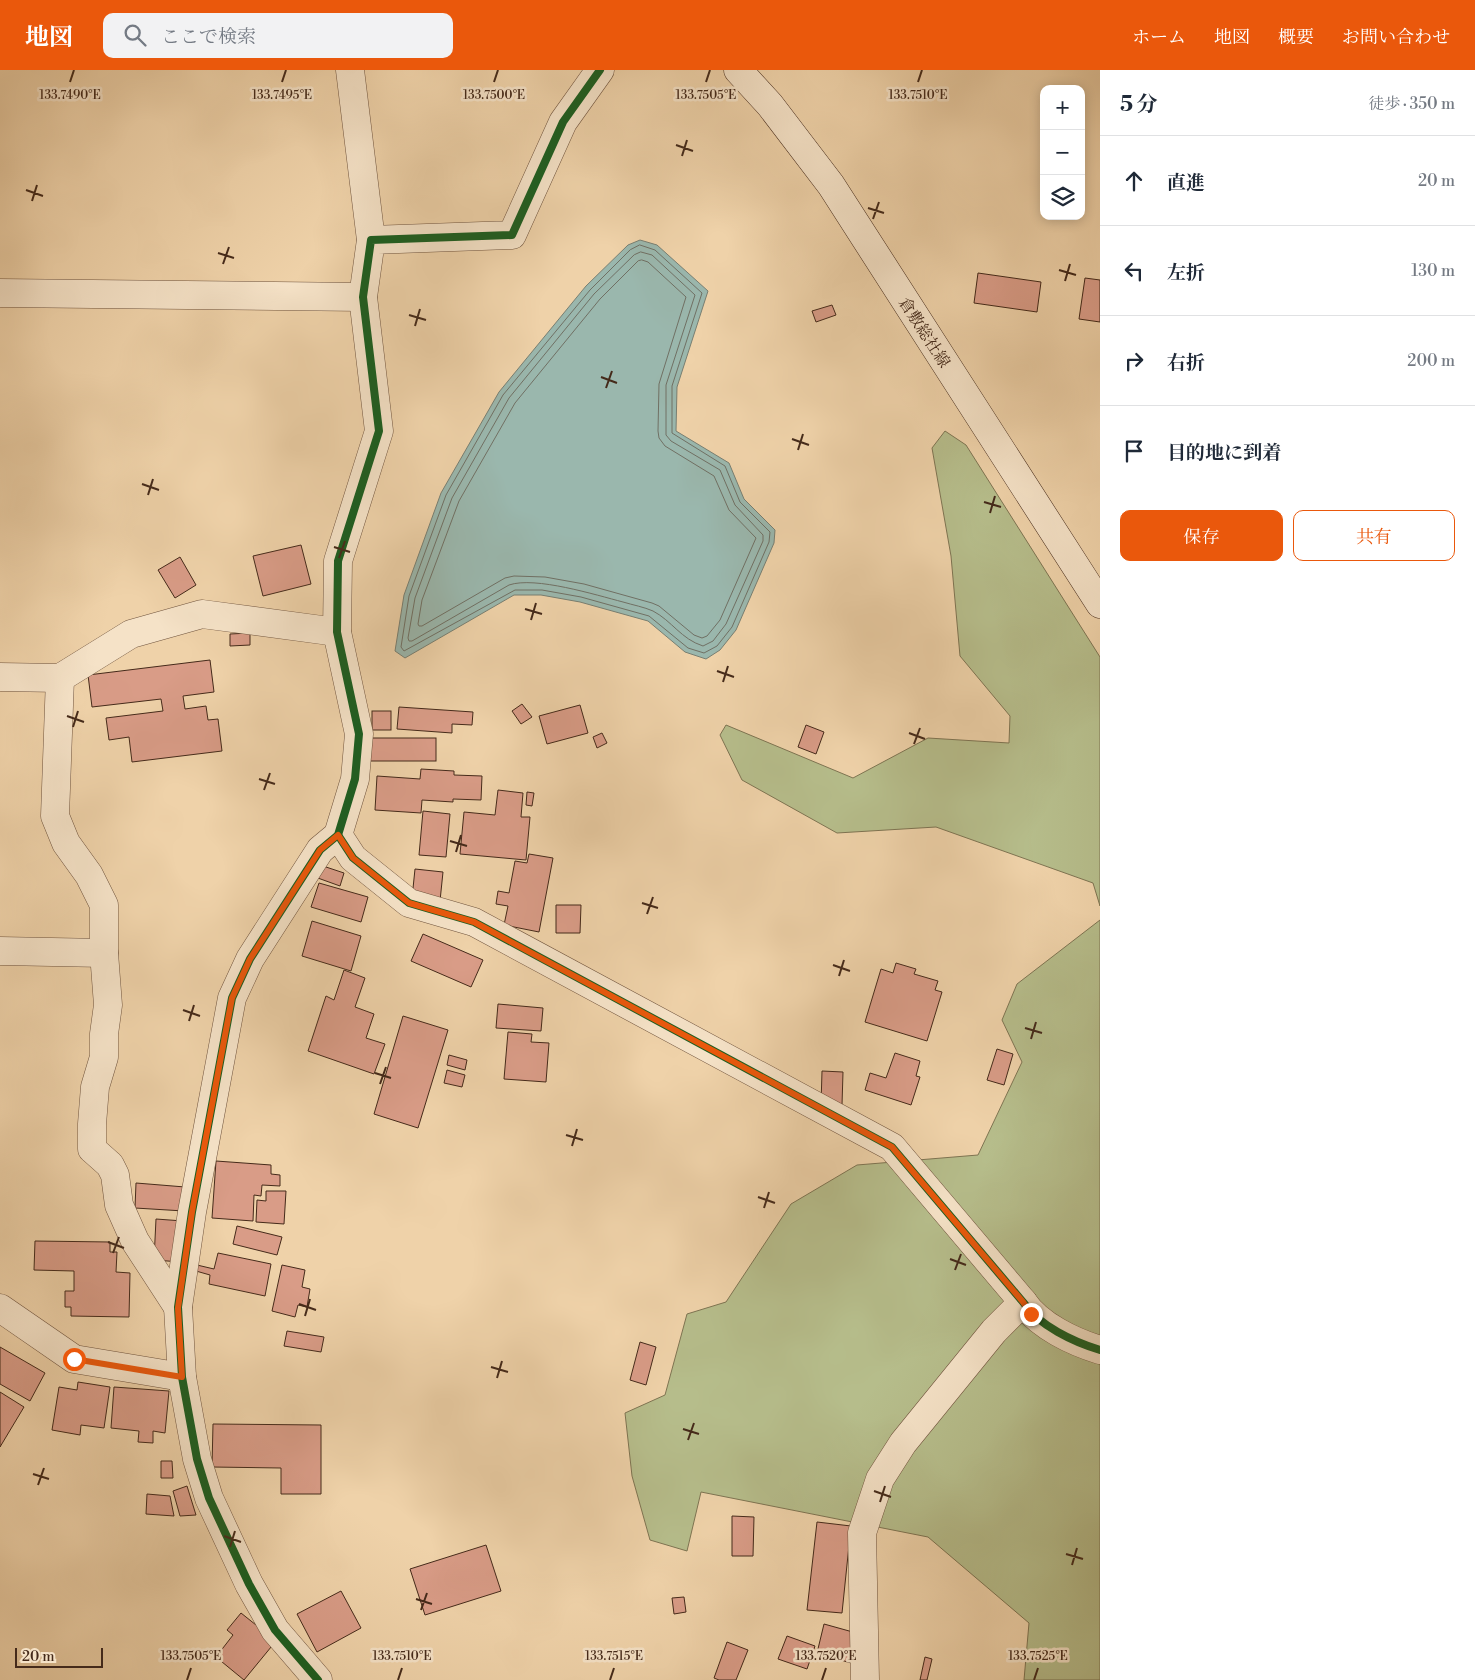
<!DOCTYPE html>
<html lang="ja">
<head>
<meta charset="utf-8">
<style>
	:root { --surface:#fff; --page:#f2f2f3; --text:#1f2937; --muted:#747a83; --line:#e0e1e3; --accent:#ea580c }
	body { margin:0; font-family:"Libre Bodoni","Noto Serif JP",serif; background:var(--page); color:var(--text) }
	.controls { position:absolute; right:15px; top:15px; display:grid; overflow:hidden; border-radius:10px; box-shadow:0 2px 12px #0003 }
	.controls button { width:45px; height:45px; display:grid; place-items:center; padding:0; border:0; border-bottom:1px solid var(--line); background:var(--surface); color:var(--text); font:25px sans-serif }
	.scale { position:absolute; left:15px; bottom:12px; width:88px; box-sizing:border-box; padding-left:5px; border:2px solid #452a1a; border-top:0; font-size:14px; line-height:18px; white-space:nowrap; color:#452a1a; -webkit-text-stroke:4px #f5e2c7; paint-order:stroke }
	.stop { position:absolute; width:15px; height:15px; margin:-11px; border:4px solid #ea580c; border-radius:50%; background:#fff }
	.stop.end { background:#ea580c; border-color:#fff; box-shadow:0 1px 5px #0008 }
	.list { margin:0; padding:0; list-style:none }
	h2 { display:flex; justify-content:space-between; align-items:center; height:65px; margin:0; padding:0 20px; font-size:21px }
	h2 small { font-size:16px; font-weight:400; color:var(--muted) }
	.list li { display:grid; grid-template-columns:32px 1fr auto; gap:15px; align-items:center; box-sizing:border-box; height:90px; padding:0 20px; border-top:1px solid var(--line) }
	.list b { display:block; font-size:19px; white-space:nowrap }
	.list em { font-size:16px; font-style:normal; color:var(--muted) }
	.actions { display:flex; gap:10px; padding:15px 20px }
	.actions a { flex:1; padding:11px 0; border:1px solid var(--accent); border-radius:10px; text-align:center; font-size:18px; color:var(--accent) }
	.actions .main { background:var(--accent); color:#fff }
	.icon { flex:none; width:28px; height:28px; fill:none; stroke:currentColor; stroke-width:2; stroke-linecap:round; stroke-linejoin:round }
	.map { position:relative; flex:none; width:1100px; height:1610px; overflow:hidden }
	header { display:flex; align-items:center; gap:30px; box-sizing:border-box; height:70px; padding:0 25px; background:var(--accent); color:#fff }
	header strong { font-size:24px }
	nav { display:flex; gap:28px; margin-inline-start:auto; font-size:18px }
	.search { width:350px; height:45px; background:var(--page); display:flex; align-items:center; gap:12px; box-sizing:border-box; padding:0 18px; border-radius:10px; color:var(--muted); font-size:19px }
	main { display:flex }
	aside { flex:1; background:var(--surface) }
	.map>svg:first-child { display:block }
	.green { fill:#b6bd8b; stroke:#7e7452 }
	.water { fill:#9ab7ad; stroke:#787f72 }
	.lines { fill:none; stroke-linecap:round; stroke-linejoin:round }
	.shore { stroke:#707064; stroke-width:1 }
	.building { fill:#d99c87; stroke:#452a1a }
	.street-casing { stroke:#70543e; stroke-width:29 }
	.secondary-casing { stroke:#452a1a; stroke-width:29 }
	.street { stroke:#f5e2c7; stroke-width:28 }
	.secondary { stroke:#f5e2c7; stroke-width:28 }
	.cycleway-casing { stroke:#f5e2c7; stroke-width:11 }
	.cycleway { stroke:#1b5e20; stroke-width:8 }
	.route { stroke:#ea580c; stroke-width:6 }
	.ticks { fill:none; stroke:#452a1a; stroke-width:2 }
	.labels { text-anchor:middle; stroke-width:5; stroke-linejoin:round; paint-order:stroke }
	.street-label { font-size:16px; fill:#452a1a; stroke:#f5e2c7 }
	.ticks-label { font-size:12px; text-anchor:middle; fill:#452a1a; stroke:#f5e2c7; stroke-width:5; stroke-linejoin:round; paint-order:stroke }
</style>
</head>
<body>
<header>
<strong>地図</strong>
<div class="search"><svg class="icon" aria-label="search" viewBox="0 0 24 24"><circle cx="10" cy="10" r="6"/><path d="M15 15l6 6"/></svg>ここで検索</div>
<nav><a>ホーム</a><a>地図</a><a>概要</a><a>お問い合わせ</a></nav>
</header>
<main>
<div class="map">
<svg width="1100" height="1610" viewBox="0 0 1100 1610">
	<rect width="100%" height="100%" fill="#efd2a9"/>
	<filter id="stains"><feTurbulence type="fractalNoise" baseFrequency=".004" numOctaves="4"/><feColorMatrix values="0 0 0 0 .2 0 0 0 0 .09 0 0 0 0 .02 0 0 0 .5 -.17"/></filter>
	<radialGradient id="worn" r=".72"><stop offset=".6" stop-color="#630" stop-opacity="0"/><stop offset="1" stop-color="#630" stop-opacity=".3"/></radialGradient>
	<!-- green -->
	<g class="green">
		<polygon points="945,361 966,375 1100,587 1100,836 1093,813 936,757 837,763 742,710 720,665 726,655 853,708 928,668 1009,673 1010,646 960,586 951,486 932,378"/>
		<polygon points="1100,850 1100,1610 1024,1610 1029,1553 928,1467 701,1422 687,1481 650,1470 632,1406 625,1343 665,1325 687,1244 726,1232 791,1134 857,1095 978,1085 1022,992 1002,950 1017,914"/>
	</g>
	<!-- water -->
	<polygon class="water" points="640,170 657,175 708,221 677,317 676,361 729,393 744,429 775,460 774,473 736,560 720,580 706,589 685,582 648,551 580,532 541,525 514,525 405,588 395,581 404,525 441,423 499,322 586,216 628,175"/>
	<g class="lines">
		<!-- shore -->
		<g class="shore">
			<polygon points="640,175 655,180 702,223 672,316 672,363 725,396 740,432 770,462 769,472 732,557 717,576 704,583 688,578 649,546 581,527 542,520 515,520 404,581 401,577 409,526 446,425 503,325 590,220 630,180"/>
			<path d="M641,182L652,185L695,225L666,315V365L671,371L720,400L735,435L763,465V471L726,554L713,571L703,576C681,569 672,551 653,541C644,537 633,535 623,532C596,525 535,506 509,515L412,571H409L408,568L415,528L452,428L509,328L594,224L634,185Z"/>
			<polygon points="642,190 648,192 686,227 659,314 658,361 659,368 665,376 714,406 729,440 756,468 720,550 707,566 702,568 694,565 659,536 652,533 584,514 545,507 514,506 505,508 422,556 419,556 418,554 422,530 459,431 515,333 600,229 638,191"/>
		</g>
	</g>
	<!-- building -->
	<g class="building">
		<polygon points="978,203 1041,212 1037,242 974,233"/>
		<polygon points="1085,208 1100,210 1100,252 1079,249"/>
		<polygon points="832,235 836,245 816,252 812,241"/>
		<polygon points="301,475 311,514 263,526 253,486"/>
		<polygon points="180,487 196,515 175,528 158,500"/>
		<polygon points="250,563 250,575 230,576 230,564"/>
		<polygon points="210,590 214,622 183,626 185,639 206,636 208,650 218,649 222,681 132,692 129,667 109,670 106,648 163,641 161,629 92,637 88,605"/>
		<polygon points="522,634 532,647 521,654 512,641"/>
		<polygon points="580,635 588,663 547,674 539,646"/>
		<polygon points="399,637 473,642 472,655 452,654 452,663 397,659"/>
		<rect x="372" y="641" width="19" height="19"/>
		<polygon points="806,655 824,662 816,684 798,677"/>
		<polygon points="602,663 607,673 597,678 593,667"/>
		<rect x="365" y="668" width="71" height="23"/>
		<polygon points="421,699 454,701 454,705 482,706 481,730 453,729 453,732 422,730 421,743 375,740 377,706 420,709"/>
		<polygon points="498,720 523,723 521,747 530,747 526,790 460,784 464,742 495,745"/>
		<polygon points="527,722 534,723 532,736 526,735"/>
		<polygon points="423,741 450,744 446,787 419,785"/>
		<polygon points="529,784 553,788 539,862 504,855 508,836 496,834 498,821 509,823 515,791 527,793"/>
		<polygon points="320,795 344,803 340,816 315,807"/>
		<polygon points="415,799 443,802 440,831 412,828"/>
		<polygon points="319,813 368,827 361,852 311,837"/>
		<polygon points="556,835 581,835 580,863 556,863"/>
		<polygon points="312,851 361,866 351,901 302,886"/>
		<polygon points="423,864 483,890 471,917 411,891"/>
		<polygon points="896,893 916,899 914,904 938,911 935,920 942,922 927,971 865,952 881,899 893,903"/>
		<polygon points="344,900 365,908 355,937 374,944 366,968 385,974 374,1004 308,981 326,926 334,930"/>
		<polygon points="498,934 543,938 541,961 496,958"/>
		<polygon points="403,946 448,960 418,1058 374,1044"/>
		<polygon points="508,962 532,964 531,972 549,973 546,1012 504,1009"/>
		<polygon points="997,979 1013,984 1004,1015 987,1010"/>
		<polygon points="895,983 920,991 916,1006 920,1007 911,1035 865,1020 870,1003 886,1008"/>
		<polygon points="449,985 467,990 465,1000 447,995"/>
		<polygon points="447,1000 465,1005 462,1017 444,1013"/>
		<polygon points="822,1001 843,1002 842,1035 821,1035"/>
		<polygon points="216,1091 271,1095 271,1104 280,1105 280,1116 262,1115 261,1126 254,1125 253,1151 212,1148"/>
		<polygon points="136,1113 185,1117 184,1141 135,1138"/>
		<polygon points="266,1121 286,1121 284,1154 256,1152 257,1130 266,1131"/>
		<polygon points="156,1149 183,1151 181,1192 154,1190"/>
		<polygon points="237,1156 282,1167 277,1185 233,1174"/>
		<polygon points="35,1171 110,1172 110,1182 117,1182 116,1202 130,1203 129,1247 71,1246 71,1237 65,1237 65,1221 74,1221 74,1201 34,1200"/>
		<polygon points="218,1183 271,1194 265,1226 209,1214 210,1205 196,1201 197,1195 214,1199"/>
		<polygon points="282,1195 305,1200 302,1217 310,1219 307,1237 298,1235 295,1247 272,1241"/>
		<polygon points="287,1261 324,1267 321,1282 284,1276"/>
		<polygon points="640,1272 656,1277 646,1315 630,1310"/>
		<polygon points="0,1277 45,1303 30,1331 0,1314"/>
		<polygon points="78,1312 110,1317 104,1358 81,1355 80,1365 52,1360 59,1317 77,1320"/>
		<polygon points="114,1317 169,1321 165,1363 153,1361 153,1373 138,1372 139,1361 111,1358"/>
		<polygon points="0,1322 24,1337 0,1377"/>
		<polygon points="213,1354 321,1355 321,1424 281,1424 281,1398 212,1397"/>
		<polygon points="161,1391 172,1391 173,1408 161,1408"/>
		<polygon points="187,1416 196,1445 180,1446 173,1421"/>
		<polygon points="147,1424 170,1426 174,1446 146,1444"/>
		<polygon points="732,1446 754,1447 753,1486 732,1486"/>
		<polygon points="817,1452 851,1456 842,1543 807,1540"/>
		<polygon points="486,1475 501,1521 425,1545 410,1499"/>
		<polygon points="341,1521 361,1558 317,1582 297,1544"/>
		<polygon points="684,1527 686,1542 674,1544 672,1528"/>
		<polygon points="241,1543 276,1571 244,1610 216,1587 233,1565 227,1560"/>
		<polygon points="824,1554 860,1564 851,1593 817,1583"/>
		<polygon points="787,1566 815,1576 807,1599 778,1589"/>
		<polygon points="727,1572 748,1580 736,1610 719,1610 714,1608"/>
		<polygon points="925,1587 932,1589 927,1610 920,1610"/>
	</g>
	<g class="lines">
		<!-- street casing -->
		<g class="street-casing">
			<g id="street">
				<polyline points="350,0 371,170"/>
				<polyline points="0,223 363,227"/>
				<polyline points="0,607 60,608 131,564 202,544 337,562"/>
				<polyline points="60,608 55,746 66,773 89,805 104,835 104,883 108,935 104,964 104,987 95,1017 92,1054 92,1079 110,1095 115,1105 119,1135 135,1171 178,1237"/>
				<path d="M338,765L353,788L409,833L474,852L892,1077L1023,1232C1039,1256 1074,1272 1100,1280"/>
				<polyline points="0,881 104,883"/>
				<polyline points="0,1238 74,1289 182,1307"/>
				<polyline points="318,1610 275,1560 249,1514 209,1428 197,1389 182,1307 178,1237 192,1142 232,928 250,889 320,780 338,765 355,709 359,664 337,562 338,491 379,361 363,227 371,170 512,165 563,52 600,0"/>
				<polyline points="865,1610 862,1463 880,1409 903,1373 994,1261 1023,1232"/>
			</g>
		</g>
		<!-- secondary casing -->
		<g class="secondary-casing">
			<polyline id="secondary" points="738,0 770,35 831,115 1100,534"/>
		</g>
		<!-- street -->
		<use href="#street" class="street"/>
		<!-- secondary -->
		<use href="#secondary" class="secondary"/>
		<!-- cycleway casing -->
		<g class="cycleway-casing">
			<g id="cycleway">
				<path d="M338,765L353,788L409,833L474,852L892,1077L1023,1232C1039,1256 1074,1272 1100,1280"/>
				<polyline points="318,1610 275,1560 249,1514 209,1428 197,1389 182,1307 178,1237 192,1142 232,928 250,889 320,780 338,765 355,709 359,664 337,562 338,491 379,361 363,227 371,170 512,165 563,52 600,0"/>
			</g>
		</g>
		<!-- cycleway -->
		<use href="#cycleway" class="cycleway"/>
	</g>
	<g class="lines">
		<!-- route -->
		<polyline class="route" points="74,1289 182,1307 178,1238 192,1142 232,928 250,889 320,780 338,765 353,788 409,833 474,852 892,1077 1023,1232 1031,1244"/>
	</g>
	<!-- ticks -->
	<path class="ticks" d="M70,12L74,0M282,12L286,0M494,12L498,0M706,12L710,0M918,12L922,0M676,75L693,81M682,86L687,70M26,120L43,126M32,131L37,115M868,138L884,143M873,149L879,132M218,183L234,188M223,194L229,177M1059,200L1076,205M1065,211L1070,194M409,245L426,250M415,256L420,239M601,307L617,313M606,318L612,301M792,369L809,375M798,380L803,364M142,414L159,420M148,425L153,409M984,432L1001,437M990,443L995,426M334,477L350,482M339,488L345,471M525,539L542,544M531,550L536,533M717,601L734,607M723,612L728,596M67,646L84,652M73,657L78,641M909,663L925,669M914,674L920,658M259,709L275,714M264,720L270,703M450,771L467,776M456,782L461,765M642,833L658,838M647,844L653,827M833,895L850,901M839,906L844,890M183,940L200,946M189,951L194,935M1025,958L1042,963M1031,969L1036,952M375,1003L391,1008M380,1014L386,997M566,1065L583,1070M572,1076L577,1059M758,1127L775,1133M764,1138L769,1122M108,1172L124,1178M113,1183L119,1167M950,1189L966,1195M955,1200L961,1184M299,1234L316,1240M305,1246L310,1229M491,1297L508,1302M497,1308L502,1291M683,1359L699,1364M688,1370L694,1353M33,1404L49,1409M38,1415L44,1398M874,1421L891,1427M880,1432L885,1416M224,1466L241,1472M230,1477L235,1461M1066,1484L1083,1489M1072,1495L1077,1478M416,1529L432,1534M421,1540L427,1523M187,1610L191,1598M398,1610L402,1598M610,1610L614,1598M822,1610L826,1598M1034,1610L1038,1598"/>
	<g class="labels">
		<!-- street labels -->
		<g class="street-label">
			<text transform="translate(925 262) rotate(57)" y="6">倉敷総社線</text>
		</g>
	</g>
	<g class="ticks-label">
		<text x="70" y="29">133.7490°E</text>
		<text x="282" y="29">133.7495°E</text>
		<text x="494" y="29">133.7500°E</text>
		<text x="706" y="29">133.7505°E</text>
		<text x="918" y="29">133.7510°E</text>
		<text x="191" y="1590">133.7505°E</text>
		<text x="402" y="1590">133.7510°E</text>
		<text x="614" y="1590">133.7515°E</text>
		<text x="826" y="1590">133.7520°E</text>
		<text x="1038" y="1590">133.7525°E</text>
	</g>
	<rect width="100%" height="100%" filter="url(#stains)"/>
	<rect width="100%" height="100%" fill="url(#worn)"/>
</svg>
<div class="controls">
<button>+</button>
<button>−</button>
<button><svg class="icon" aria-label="layers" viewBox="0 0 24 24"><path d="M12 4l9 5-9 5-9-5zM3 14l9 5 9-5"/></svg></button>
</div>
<div class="scale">20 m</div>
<div class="stop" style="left:74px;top:1289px"></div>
<div class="stop end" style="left:1031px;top:1244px"></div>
</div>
<aside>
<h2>5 分<small>徒歩 · 350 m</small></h2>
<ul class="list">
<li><svg class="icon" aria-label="ahead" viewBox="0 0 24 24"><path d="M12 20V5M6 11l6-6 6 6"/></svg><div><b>直進</b></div><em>20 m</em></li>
<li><svg class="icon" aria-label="left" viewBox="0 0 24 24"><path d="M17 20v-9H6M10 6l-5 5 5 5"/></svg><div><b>左折</b></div><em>130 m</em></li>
<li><svg class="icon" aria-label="right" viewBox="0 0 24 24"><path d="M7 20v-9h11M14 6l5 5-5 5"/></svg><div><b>右折</b></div><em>200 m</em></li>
<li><svg class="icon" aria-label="arrive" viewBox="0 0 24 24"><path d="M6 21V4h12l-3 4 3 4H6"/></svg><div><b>目的地に到着</b></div></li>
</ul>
<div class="actions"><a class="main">保存</a><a>共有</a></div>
</aside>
</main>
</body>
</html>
